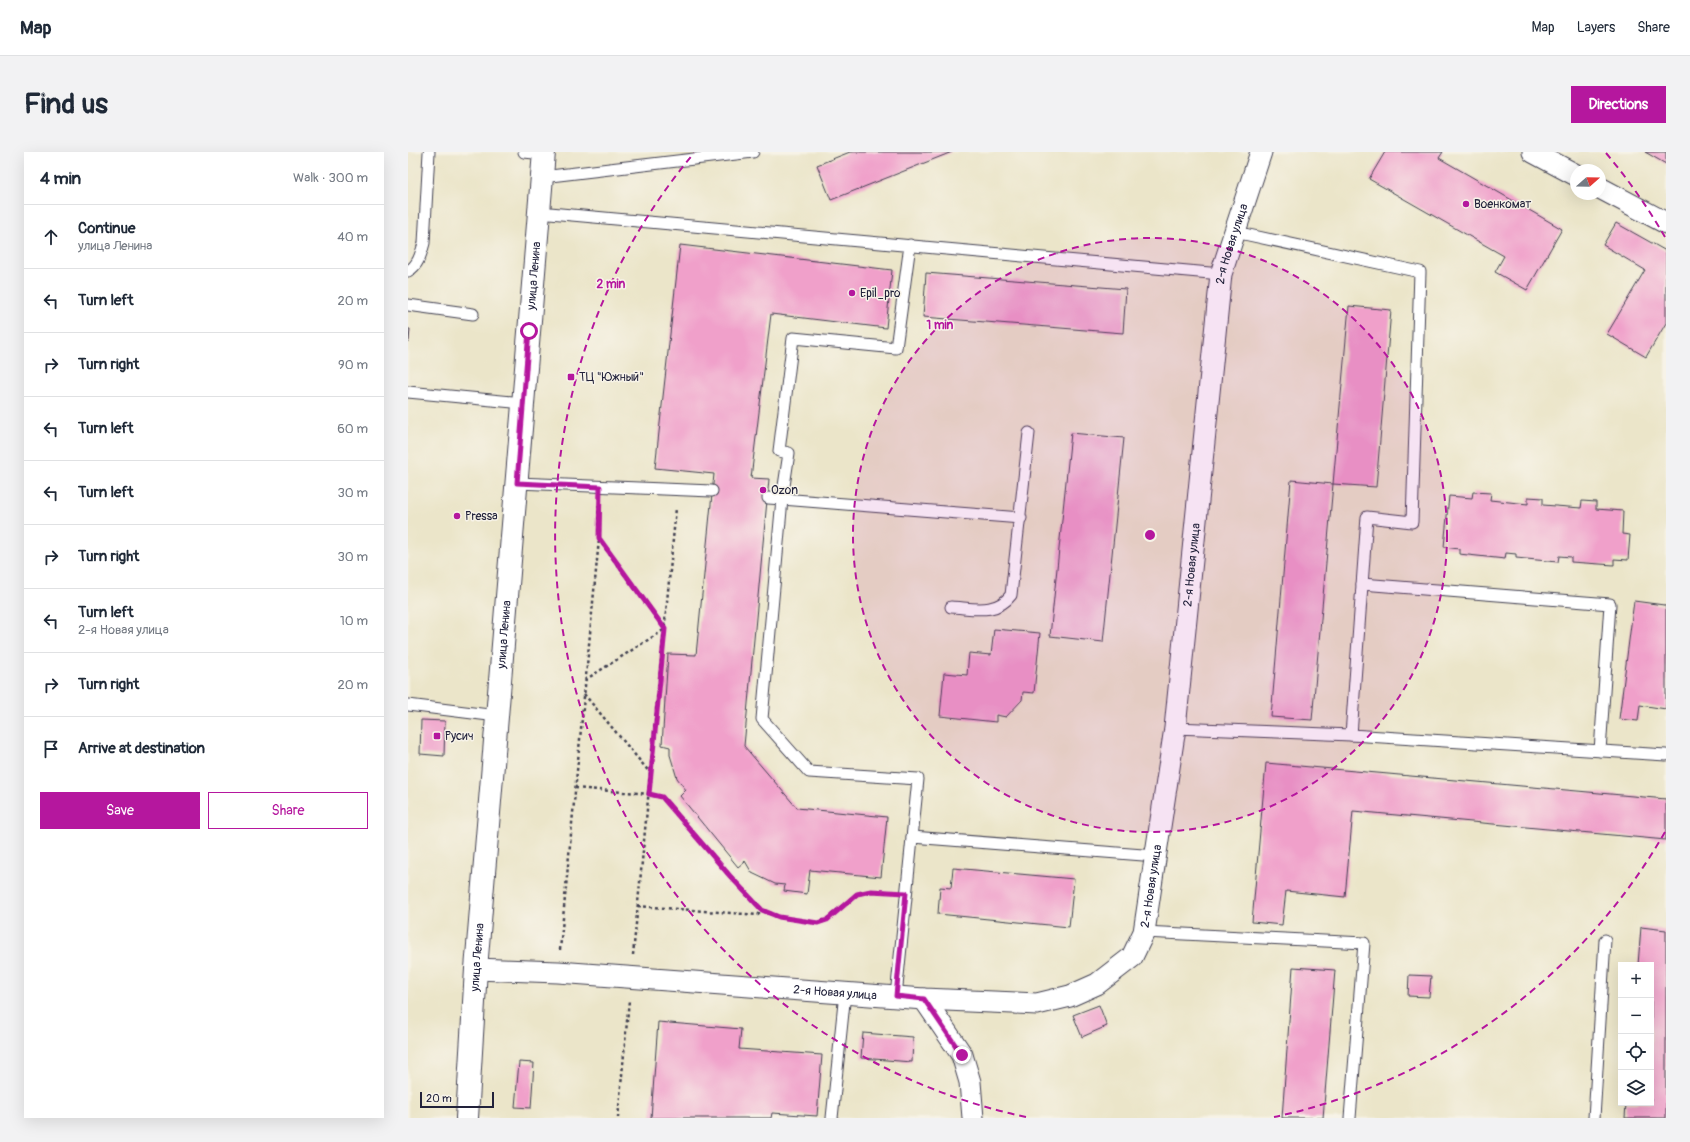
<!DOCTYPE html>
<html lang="en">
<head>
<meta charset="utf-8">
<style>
	:root { --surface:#fff; --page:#f2f2f3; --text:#1f2937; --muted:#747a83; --line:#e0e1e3; --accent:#b5179e }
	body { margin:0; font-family:Pangolin,sans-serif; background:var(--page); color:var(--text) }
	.controls { position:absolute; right:12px; bottom:12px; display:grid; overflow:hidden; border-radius:0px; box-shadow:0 4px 16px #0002 }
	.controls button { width:36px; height:36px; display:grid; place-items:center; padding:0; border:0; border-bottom:1px solid var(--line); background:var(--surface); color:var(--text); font:20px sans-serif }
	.compass { position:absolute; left:1162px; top:12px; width:36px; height:36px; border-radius:50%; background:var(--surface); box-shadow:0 4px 16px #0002; rotate:70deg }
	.scale { position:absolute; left:12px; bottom:10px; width:74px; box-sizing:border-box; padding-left:4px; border:2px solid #22223b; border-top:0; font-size:11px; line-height:14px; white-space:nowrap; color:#22223b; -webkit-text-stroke:3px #f7f3e8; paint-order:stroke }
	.stop { position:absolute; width:12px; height:12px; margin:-9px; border:3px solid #b5179e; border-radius:50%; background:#fff }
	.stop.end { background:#b5179e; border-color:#fff; box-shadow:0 1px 4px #0008 }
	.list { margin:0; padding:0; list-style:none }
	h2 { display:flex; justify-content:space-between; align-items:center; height:52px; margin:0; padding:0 16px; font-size:17px }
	h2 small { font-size:13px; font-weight:400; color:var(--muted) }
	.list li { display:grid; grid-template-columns:26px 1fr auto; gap:12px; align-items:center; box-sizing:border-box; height:64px; padding:0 16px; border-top:1px solid var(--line) }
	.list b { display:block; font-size:15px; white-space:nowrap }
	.list p { margin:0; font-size:13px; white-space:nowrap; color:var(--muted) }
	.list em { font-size:13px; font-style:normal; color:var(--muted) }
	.actions { display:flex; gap:8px; padding:12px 16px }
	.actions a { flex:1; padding:9px 0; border:1px solid var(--accent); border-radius:0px; text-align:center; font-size:14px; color:var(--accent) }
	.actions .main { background:var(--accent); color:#fff }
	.icon { flex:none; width:22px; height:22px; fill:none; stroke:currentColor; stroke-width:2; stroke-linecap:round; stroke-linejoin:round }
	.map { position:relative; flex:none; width:1258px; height:966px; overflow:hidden; border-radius:0px }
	header { display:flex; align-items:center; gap:24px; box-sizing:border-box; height:56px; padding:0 20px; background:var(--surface); border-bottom:1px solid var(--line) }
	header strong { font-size:19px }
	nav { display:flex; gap:22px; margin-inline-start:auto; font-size:14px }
	.intro { display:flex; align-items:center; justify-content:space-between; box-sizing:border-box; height:96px; padding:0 24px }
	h1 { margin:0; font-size:28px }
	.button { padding:10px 18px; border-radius:0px; background:var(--accent); color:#fff; font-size:14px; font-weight:700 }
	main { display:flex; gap:24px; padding:0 24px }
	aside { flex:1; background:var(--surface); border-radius:0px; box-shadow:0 4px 16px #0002 }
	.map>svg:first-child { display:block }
	.building { fill:#f0a0ca }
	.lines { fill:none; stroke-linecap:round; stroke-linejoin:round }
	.service-casing { stroke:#403f50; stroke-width:13 }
	.minor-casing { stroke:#403f50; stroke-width:23 }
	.secondary-casing { stroke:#403f50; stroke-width:24 }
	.path { stroke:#403f50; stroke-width:2.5; stroke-dasharray:3 3; stroke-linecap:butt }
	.service { stroke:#fff; stroke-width:11 }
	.minor { stroke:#fff; stroke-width:21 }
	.secondary { stroke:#fff; stroke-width:22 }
	.route { stroke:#b5179e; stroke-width:5 }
	.ring { fill:none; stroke:#b5179e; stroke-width:2; stroke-dasharray:7 5 }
	.poi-dot { fill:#b5179e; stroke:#f7f3e8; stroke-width:1.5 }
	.labels { text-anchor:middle; stroke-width:3; stroke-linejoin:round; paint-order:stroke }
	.poi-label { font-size:12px; fill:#22223b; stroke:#f7f3e8; text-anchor:start }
	.street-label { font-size:12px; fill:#22223b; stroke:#f7f3e8 }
	.centre { fill:#b5179e; stroke:#f7f3e8; stroke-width:2 }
	.ring-label { font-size:12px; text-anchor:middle; font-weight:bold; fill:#b5179e; stroke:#f7f3e8; stroke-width:3; stroke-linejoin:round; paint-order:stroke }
</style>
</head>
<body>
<header>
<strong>Map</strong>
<nav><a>Map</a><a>Layers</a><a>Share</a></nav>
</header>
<div class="intro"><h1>Find us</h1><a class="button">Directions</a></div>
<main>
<aside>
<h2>4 min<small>Walk · 300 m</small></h2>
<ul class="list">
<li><svg class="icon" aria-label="ahead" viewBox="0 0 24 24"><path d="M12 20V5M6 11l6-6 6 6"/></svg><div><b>Continue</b><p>улица Ленина</p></div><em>40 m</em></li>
<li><svg class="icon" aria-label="left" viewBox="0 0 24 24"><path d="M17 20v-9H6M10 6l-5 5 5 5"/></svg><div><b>Turn left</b></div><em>20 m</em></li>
<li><svg class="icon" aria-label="right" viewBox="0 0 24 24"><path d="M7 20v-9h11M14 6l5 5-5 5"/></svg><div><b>Turn right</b></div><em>90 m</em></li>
<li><svg class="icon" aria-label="left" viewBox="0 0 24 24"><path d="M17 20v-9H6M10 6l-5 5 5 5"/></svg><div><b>Turn left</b></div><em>60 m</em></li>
<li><svg class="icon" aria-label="left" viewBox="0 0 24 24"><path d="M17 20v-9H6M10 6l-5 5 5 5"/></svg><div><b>Turn left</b></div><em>30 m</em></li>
<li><svg class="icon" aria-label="right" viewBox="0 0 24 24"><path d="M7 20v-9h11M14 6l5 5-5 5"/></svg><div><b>Turn right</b></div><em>30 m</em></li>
<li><svg class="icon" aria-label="left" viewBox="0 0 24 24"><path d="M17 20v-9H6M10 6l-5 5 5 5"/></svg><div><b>Turn left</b><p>2-я Новая улица</p></div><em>10 m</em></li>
<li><svg class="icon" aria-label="right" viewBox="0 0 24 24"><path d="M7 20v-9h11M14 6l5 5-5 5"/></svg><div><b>Turn right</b></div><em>20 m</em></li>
<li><svg class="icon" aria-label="arrive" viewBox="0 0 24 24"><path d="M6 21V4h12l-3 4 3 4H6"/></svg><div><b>Arrive at destination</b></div></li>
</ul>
<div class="actions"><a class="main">Save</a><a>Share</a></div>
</aside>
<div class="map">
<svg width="1258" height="966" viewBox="0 0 1258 966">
	<rect width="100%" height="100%" fill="#f7f3e8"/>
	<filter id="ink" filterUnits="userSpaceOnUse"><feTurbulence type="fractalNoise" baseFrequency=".025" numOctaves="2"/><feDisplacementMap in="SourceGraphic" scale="8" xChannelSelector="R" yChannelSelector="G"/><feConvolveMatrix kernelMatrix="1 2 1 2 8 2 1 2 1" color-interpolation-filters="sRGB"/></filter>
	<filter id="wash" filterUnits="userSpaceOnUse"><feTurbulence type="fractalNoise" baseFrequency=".012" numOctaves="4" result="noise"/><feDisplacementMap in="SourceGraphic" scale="16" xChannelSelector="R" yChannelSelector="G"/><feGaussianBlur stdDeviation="0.9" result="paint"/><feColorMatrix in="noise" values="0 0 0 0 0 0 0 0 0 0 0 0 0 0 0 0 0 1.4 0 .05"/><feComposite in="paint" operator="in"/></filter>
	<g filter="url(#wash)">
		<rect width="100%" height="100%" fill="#ebe5c9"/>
		<g id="blocks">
			<!-- building -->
			<g class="building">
				<polygon points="442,0 544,0 423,48 409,13"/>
				<polygon points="977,0 1035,0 1031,6 1154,77 1119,138 1087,120 1096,104 961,27"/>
				<polygon points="1237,0 1258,0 1258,12"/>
				<polygon points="1208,71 1258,99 1258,171 1238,205 1199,182 1237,118 1195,93"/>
				<polygon points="272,93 484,118 478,176 363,162 343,326 361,327 336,594 389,656 479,665 473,725 402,718 399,742 376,739 377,733 367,732 344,721 337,709 330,715 272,644 278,638 269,626 262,603 262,595 254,593 260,502 288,503 306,322 247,316"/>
				<polygon points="518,121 718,137 715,181 515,165"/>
				<polygon points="941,154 983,158 968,335 925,332"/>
				<polygon points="0,177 2,177 1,189 0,189"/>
				<polygon points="663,281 716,286 695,490 642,484"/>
				<polygon points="883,328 925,332 904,568 863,565"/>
				<polygon points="1065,340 1083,341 1082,348 1120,352 1120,345 1135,346 1135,353 1173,356 1174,349 1188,350 1188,357 1215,359 1214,382 1222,383 1220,408 1206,407 1206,413 1163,410 1163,405 1151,404 1150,410 1108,406 1108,402 1098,401 1097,407 1051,402 1051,397 1036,395 1041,344 1064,346"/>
				<polygon points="1226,449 1256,453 1258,456 1258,557 1232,553 1230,569 1211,567"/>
				<polygon points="586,477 632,481 626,541 615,540 614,548 598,565 588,563 588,570 532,564 536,521 559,523 561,501 583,503"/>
				<polygon points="13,568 37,569 36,604 12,602"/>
				<polygon points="858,611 1258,647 1258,688 945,659 937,745 878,739 874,773 844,770"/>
				<polygon points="545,716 666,727 661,775 530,762 532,735 543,736"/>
				<polygon points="1233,775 1258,778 1258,966 1217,966 1218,951 1243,951 1243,813 1230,813"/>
				<polygon points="885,815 927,818 915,966 874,966"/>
				<polygon points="1001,823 1023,824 1021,845 1000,844"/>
				<polygon points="691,853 699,874 674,885 665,863"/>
				<polygon points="250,870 333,877 331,897 414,903 409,964 364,961 363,966 243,966"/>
				<polygon points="455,881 505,885 504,910 453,906"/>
				<polygon points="111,910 126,911 123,956 107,955"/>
			</g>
		</g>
	</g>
	<g filter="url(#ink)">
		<use href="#blocks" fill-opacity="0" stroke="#403f50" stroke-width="1"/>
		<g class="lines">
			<!-- service casing -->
			<g class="service-casing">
				<g id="service">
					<polyline points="116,0 136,2"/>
					<polyline points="134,25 345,0"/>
					<polyline points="131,60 813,122"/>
					<polyline points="827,80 1012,120 1004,370 959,365 943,583"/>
					<polyline points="502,93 488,196 385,186 371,299 381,301 374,347 613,366"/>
					<path d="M0,119C10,114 13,102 16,91L21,0"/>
					<polyline points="0,153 65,162"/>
					<polyline points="0,240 115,251"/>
					<polyline points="109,331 304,339"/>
					<polyline points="360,346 374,347 354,567 401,620 510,627 488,844"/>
					<polyline points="954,432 1202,452 1192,599"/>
					<path d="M543,455C565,456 588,463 603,443L621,281"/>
					<polyline points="0,553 89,564"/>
					<polyline points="767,576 943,583 1258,603"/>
					<polyline points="504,685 748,704"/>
					<polyline points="736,780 956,791 942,966"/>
					<polyline points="424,966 437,841"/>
					<polyline points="1186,966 1197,788"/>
				</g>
			</g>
			<!-- minor casing -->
			<g class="minor-casing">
				<g id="minor">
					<polyline points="1125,0 1168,23"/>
					<polyline points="1192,36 1258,71"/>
					<path id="s1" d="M68,817L150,820L516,847L629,852L662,844L689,832L724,805L736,780L767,576L813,122L853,0"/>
					<polyline points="516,847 554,903 562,930 565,966"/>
				</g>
			</g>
			<!-- secondary casing -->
			<g class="secondary-casing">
				<g id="secondary">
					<path id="s2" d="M59,966L68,817L136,0"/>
				</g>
			</g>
			<!-- path -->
			<g class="path">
				<polyline points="177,528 257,477 191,387"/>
				<polyline points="176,542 243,622"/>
				<polyline points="167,636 241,642 254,645 322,724 354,758 371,765 410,771 419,767 449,742 463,739 480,740"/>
				<polyline points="230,754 350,763 354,758"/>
				<polyline points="152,798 191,387 191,353"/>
				<polyline points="225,803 268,356"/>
				<polyline points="210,966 221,848"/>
			</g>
			<!-- service -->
			<use href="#service" class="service"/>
			<!-- minor -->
			<use href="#minor" class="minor"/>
			<!-- secondary -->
			<use href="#secondary" class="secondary"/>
		</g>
	</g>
	<g class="lines" filter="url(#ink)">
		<!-- route -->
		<polyline class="route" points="121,179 109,331 192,335 191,386 257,477 241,642 254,645 322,724 354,758 371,765 410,771 419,768 449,742 463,739 498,741 488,844 516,847 554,903"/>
	</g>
	<!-- distance rings -->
	<circle cx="742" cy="383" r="297" fill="#b5179e" fill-opacity=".12"/>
	<g class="ring">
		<circle cx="742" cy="383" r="297"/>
		<path d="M1257 680A595 595 0 0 1 866 965M618 965A595 595 0 0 1 286 1M1198 1A595 595 0 0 1 1257 85"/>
	</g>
	<!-- markers -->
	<g class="poi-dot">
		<circle cx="1058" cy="52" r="4"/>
		<circle cx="444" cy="141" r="4"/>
		<rect x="159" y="221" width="8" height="8" rx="2"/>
		<circle cx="355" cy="338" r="4"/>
		<circle cx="49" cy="364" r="4"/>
		<rect x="25" y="580" width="8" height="8" rx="2"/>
	</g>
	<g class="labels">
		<!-- poi labels -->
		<g class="poi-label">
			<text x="1066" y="56">Военкомат</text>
			<text x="452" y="145">Epil_pro</text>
			<text x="171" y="229">ТЦ "Южный"</text>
			<text x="363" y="342">Ozon</text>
			<text x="57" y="368">Pressa</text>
			<text x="37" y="588">Русич</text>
		</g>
		<!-- street labels -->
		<g class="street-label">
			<text dy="4" stroke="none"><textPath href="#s1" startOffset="1392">2-я Новая улица</textPath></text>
			<text dy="4" stroke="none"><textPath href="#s2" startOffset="845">улица Ленина</textPath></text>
			<text dy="4" stroke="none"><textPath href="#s1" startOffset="1068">2-я Новая улица</textPath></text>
			<text dy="4" stroke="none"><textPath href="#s2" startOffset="485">улица Ленина</textPath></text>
			<text dy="4" stroke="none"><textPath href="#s1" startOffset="744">2-я Новая улица</textPath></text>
			<text dy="4" stroke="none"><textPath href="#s2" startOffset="161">улица Ленина</textPath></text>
			<text dy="4" stroke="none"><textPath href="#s1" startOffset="360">2-я Новая улица</textPath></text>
		</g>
	</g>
	<circle cx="742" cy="383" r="6" class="centre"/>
	<g class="ring-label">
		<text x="203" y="136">2 min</text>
		<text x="532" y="177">1 min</text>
	</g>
</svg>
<div class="controls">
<button>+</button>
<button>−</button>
<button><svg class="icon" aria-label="locate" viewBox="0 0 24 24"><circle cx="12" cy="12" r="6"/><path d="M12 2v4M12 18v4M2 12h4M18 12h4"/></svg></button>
<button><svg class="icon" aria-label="layers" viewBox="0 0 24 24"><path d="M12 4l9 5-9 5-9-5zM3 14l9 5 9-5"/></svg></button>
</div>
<svg class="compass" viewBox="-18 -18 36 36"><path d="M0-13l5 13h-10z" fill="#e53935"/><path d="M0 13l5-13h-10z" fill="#747a83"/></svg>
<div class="scale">20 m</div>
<div class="stop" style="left:121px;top:179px"></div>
<div class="stop end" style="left:554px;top:903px"></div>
</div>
</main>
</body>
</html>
